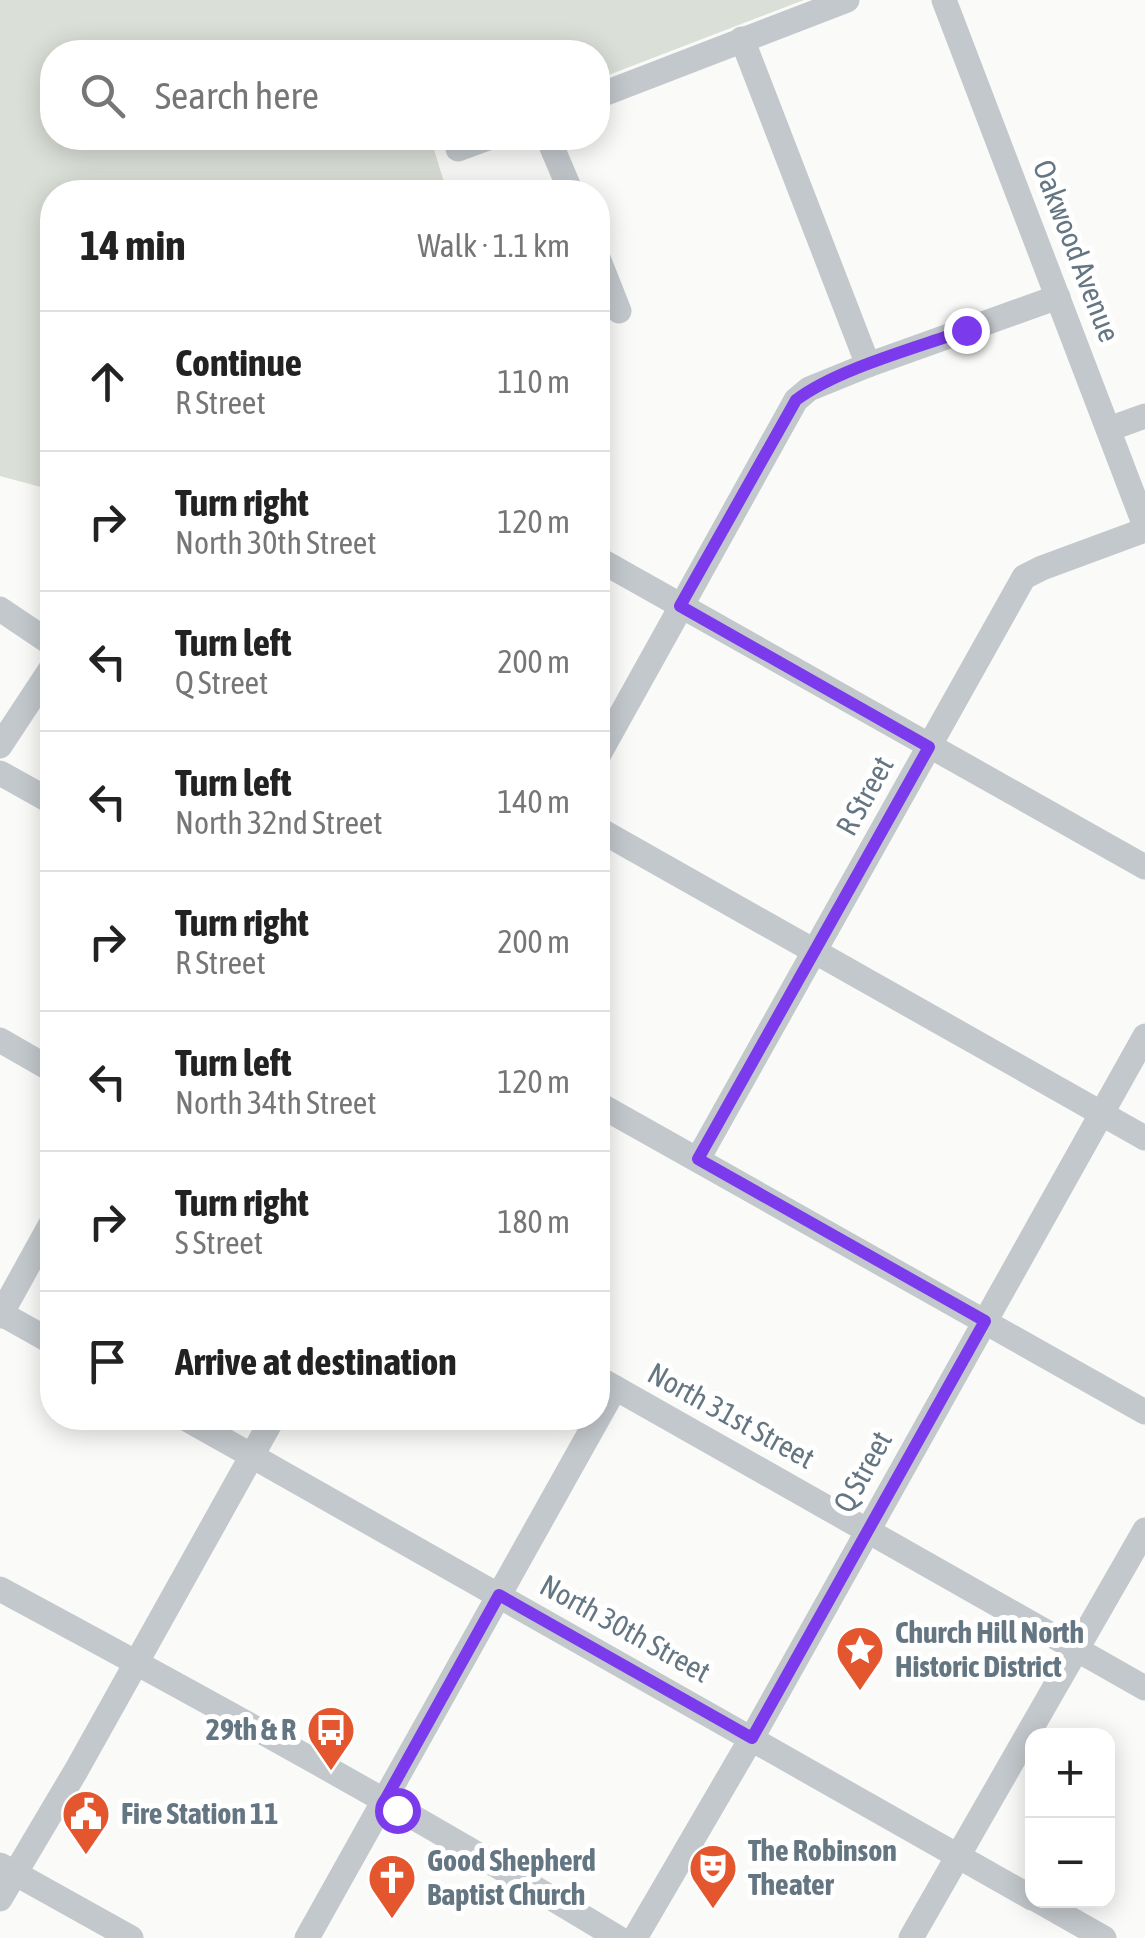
<!DOCTYPE html>
<html lang="en">
<head>
<meta charset="utf-8">
<style>
	:root { --surface:#fff; --page:#f2f2f2; --text:#222; --muted:#767676; --line:#e0e0e0 }
	body { margin:0; font-family:"Asap Condensed",sans-serif; background:var(--page); color:var(--text) }
	.controls { position:absolute; right:30px; bottom:30px; display:grid; overflow:hidden; border-radius:20px; box-shadow:0 5px 25px #0003 }
	.controls button { width:90px; height:90px; display:grid; place-items:center; padding:0; border:0; border-bottom:2px solid var(--line); background:var(--surface); color:var(--text); font:50px sans-serif }
	.stop { position:absolute; width:30px; height:30px; margin:-22px; border:8px solid #7c3aed; border-radius:50%; background:#fff }
	.stop.end { background:#7c3aed; border-color:#fff; box-shadow:0 2px 10px #0008 }
	.list { margin:0; padding:0; list-style:none }
	h2 { display:flex; justify-content:space-between; align-items:center; height:130px; margin:0; padding:0 40px; font-size:42px }
	h2 small { font-size:32px; font-weight:400; color:var(--muted) }
	.list li { display:grid; grid-template-columns:65px 1fr auto; gap:30px; align-items:center; box-sizing:border-box; height:140px; padding:0 40px; border-top:2px solid var(--line) }
	.list b { display:block; font-size:38px; white-space:nowrap }
	.list p { margin:0; font-size:32px; white-space:nowrap; color:var(--muted) }
	.list em { font-size:32px; font-style:normal; color:var(--muted) }
	.icon { flex:none; width:55px; height:55px; fill:none; stroke:currentColor; stroke-width:2; stroke-linecap:round; stroke-linejoin:round }
	.map { position:relative; flex:none; width:1145px; height:1938px; overflow:hidden }
	.search { position:absolute; background:var(--surface); box-shadow:0 5px 25px #0003; left:40px; top:40px; width:570px; height:110px; display:flex; align-items:center; gap:25px; box-sizing:border-box; padding:0 35px; border-radius:40px; color:var(--muted); font-size:38px }
	.panel { position:absolute; background:var(--surface); box-shadow:0 5px 25px #0003; left:40px; top:180px; width:570px; height:1250px; border-radius:40px }
	.map>svg:first-child { display:block }
	.green { fill:#dadfd7 }
	.lines { fill:none; stroke-linecap:round; stroke-linejoin:round }
	.minor { stroke:#c3c8cc; stroke-width:25 }
	.route { stroke:#7c3aed; stroke-width:12 }
	.labels { text-anchor:middle; stroke-width:10; stroke-linejoin:round; paint-order:stroke }
	.street-label { font-size:30px; fill:#657683; stroke:#fff }
	.poi-label { font-size:30px; font-weight:bold; fill:#657683; stroke:#fff; text-anchor:start }
</style>
</head>
<body>
<div class="map">
<svg width="1145" height="1938" viewBox="0 0 1145 1938">
	<rect width="100%" height="100%" fill="#fafaf8"/>
	<!-- green -->
	<polygon class="green" points="0,0 804,0 598,79 598,52 52,52 52,138 445,138 432,143 447,192 52,192 52,490 0,476"/>
	<g class="lines">
		<!-- minor -->
		<g class="minor">
			<polyline points="944,0 1145,526"/>
			<polyline points="742,39 868,365"/>
			<polyline points="598,96 847,0"/>
			<polyline points="548,138 571,192"/>
			<polyline points="458,149 488,138"/>
			<polyline points="598,258 619,311"/>
			<polyline points="1109,429 1145,416"/>
			<polyline points="598,559 1145,867"/>
			<polyline points="0,609 52,644"/>
			<polyline points="0,746 52,667"/>
			<polyline points="598,756 796,400 809,389 868,365 1058,297"/>
			<polyline points="0,773 52,802"/>
			<polyline points="598,829 1145,1138"/>
			<polyline points="0,1040 52,1070"/>
			<polyline points="598,1104 1145,1412"/>
			<polyline points="698,1159 1024,577 1042,568 1145,530"/>
			<polyline points="0,1313 52,1342"/>
			<polyline points="0,1316 52,1222"/>
			<polyline points="598,1378 1145,1688"/>
			<polyline points="185,1418 1032,1898"/>
			<path d="M0,1589C208,1701 416,1815 618,1938"/>
			<polyline points="0,1865 131,1938"/>
			<polyline points="0,1899 77,1769 273,1418"/>
			<polyline points="1037,1900 1104,1938"/>
			<polyline points="307,1938 615,1388"/>
			<polyline points="635,1938 758,1727 1145,1036"/>
			<polyline points="911,1938 1145,1530"/>
		</g>
	</g>
	<g class="lines">
		<!-- route -->
		<path class="route" d="M397,1810L384,1802L499,1595L752,1738L985,1321L698,1159L929,747L680,606L796,400C837,369 916,348 966,330"/>
	</g>
	<!-- icons -->
	<defs>
		<g id="sight-pin" transform="scale(2.5)"><path d="M0 17L-7.5 6A9.5 9.5 0 1 1 7.5 6Z" fill="#e4572e" stroke="#fff"/><path d="M0-6L1.8-2.2L6-1.7L2.9 1.2L3.7 5.4L0 3.3L-3.7 5.4L-2.9 1.2L-6-1.7L-1.8-2.2Z" fill="#fff"/></g>
		<g id="bus-pin" transform="scale(2.5)"><path d="M0 17L-7.5 6A9.5 9.5 0 1 1 7.5 6Z" fill="#e4572e" stroke="#fff"/><path d="M-5-6H5V4H4V6H2V4H-2V6H-4V4H-5ZM-3.5-4V0h7V-4ZM-3.5 1.2v1.5H-2V1.2ZM2 1.2v1.5H3.5V1.2Z" fill="#fff"/></g>
		<g id="civic-pin" transform="scale(2.5)"><path d="M0 17L-7.5 6A9.5 9.5 0 1 1 7.5 6Z" fill="#e4572e" stroke="#fff"/><path d="M-.6-6.5H3V-4.5H.6V-3L4-1V1h2V6H-6V1h2V-1L-.6-3ZM-1.2 2.5V6h2.4V2.5Z" fill="#fff"/></g>
		<g id="theatre-pin" transform="scale(2.5)"><path d="M0 17L-7.5 6A9.5 9.5 0 1 1 7.5 6Z" fill="#e4572e" stroke="#fff"/><path d="M-5-5.5Q0-4 5-5.5V0Q5 5 0 6Q-5 5-5 0ZM-3.3-2.5H-1v1.5H-3.3ZM1-2.5H3.3v1.5H1ZM-2.8 1Q0 5.5 2.8 1Z" fill="#fff"/></g>
		<g id="church-pin" transform="scale(2.5)"><path d="M0 17L-7.5 6A9.5 9.5 0 1 1 7.5 6Z" fill="#e4572e" stroke="#fff"/><path d="M-1.2-6h2.4v3.5h3.3v2.4h-3.3V6h-2.4V-.1h-3.3v-2.4h3.3Z" fill="#fff"/></g>
	</defs>
	<g fill-rule="evenodd">
		<use href="#sight-pin" x="860" y="1650"/>
		<use href="#bus-pin" x="331" y="1730"/>
		<use href="#civic-pin" x="86" y="1814"/>
		<use href="#theatre-pin" x="713" y="1868"/>
		<use href="#church-pin" x="392" y="1878"/>
	</g>
	<g class="labels">
		<!-- street labels -->
		<g class="street-label">
			<text transform="translate(1076 251) rotate(69)" y="10">Oakwood Avenue</text>
			<text transform="translate(865 796) rotate(-61)" y="10">R Street</text>
			<text transform="translate(731 1416) rotate(29)" y="10">North 31st Street</text>
			<text transform="translate(863 1472) rotate(-61)" y="10">Q Street</text>
			<text transform="translate(625 1629) rotate(29)" y="10">North 30th Street</text>
		</g>
		<!-- poi labels -->
		<g class="poi-label">
			<text x="895" y="1643">Church Hill North<tspan x="895" dy="34">Historic District</tspan></text>
			<text x="296" y="1740" text-anchor="end">29th &amp; R</text>
			<text x="121" y="1824">Fire Station 11</text>
			<text x="748" y="1861">The Robinson<tspan x="748" dy="34">Theater</tspan></text>
			<text x="427" y="1871">Good Shepherd<tspan x="427" dy="34">Baptist Church</tspan></text>
		</g>
	</g>
</svg>
<div class="controls">
<button>+</button>
<button>−</button>
</div>
<div class="stop" style="left:397px;top:1810px"></div>
<div class="stop end" style="left:966px;top:330px"></div>
<div class="search"><svg class="icon" aria-label="search" viewBox="0 0 24 24"><circle cx="10" cy="10" r="6"/><path d="M15 15l6 6"/></svg>Search here</div>
<section class="panel">
<h2>14 min<small>Walk · 1.1 km</small></h2>
<ul class="list">
<li><svg class="icon" aria-label="ahead" viewBox="0 0 24 24"><path d="M12 20V5M6 11l6-6 6 6"/></svg><div><b>Continue</b><p>R Street</p></div><em>110 m</em></li>
<li><svg class="icon" aria-label="right" viewBox="0 0 24 24"><path d="M7 20v-9h11M14 6l5 5-5 5"/></svg><div><b>Turn right</b><p>North 30th Street</p></div><em>120 m</em></li>
<li><svg class="icon" aria-label="left" viewBox="0 0 24 24"><path d="M17 20v-9H6M10 6l-5 5 5 5"/></svg><div><b>Turn left</b><p>Q Street</p></div><em>200 m</em></li>
<li><svg class="icon" aria-label="left" viewBox="0 0 24 24"><path d="M17 20v-9H6M10 6l-5 5 5 5"/></svg><div><b>Turn left</b><p>North 32nd Street</p></div><em>140 m</em></li>
<li><svg class="icon" aria-label="right" viewBox="0 0 24 24"><path d="M7 20v-9h11M14 6l5 5-5 5"/></svg><div><b>Turn right</b><p>R Street</p></div><em>200 m</em></li>
<li><svg class="icon" aria-label="left" viewBox="0 0 24 24"><path d="M17 20v-9H6M10 6l-5 5 5 5"/></svg><div><b>Turn left</b><p>North 34th Street</p></div><em>120 m</em></li>
<li><svg class="icon" aria-label="right" viewBox="0 0 24 24"><path d="M7 20v-9h11M14 6l5 5-5 5"/></svg><div><b>Turn right</b><p>S Street</p></div><em>180 m</em></li>
<li><svg class="icon" aria-label="arrive" viewBox="0 0 24 24"><path d="M6 21V4h12l-3 4 3 4H6"/></svg><div><b>Arrive at destination</b></div></li>
</ul>
</section>
</div>
</body>
</html>
